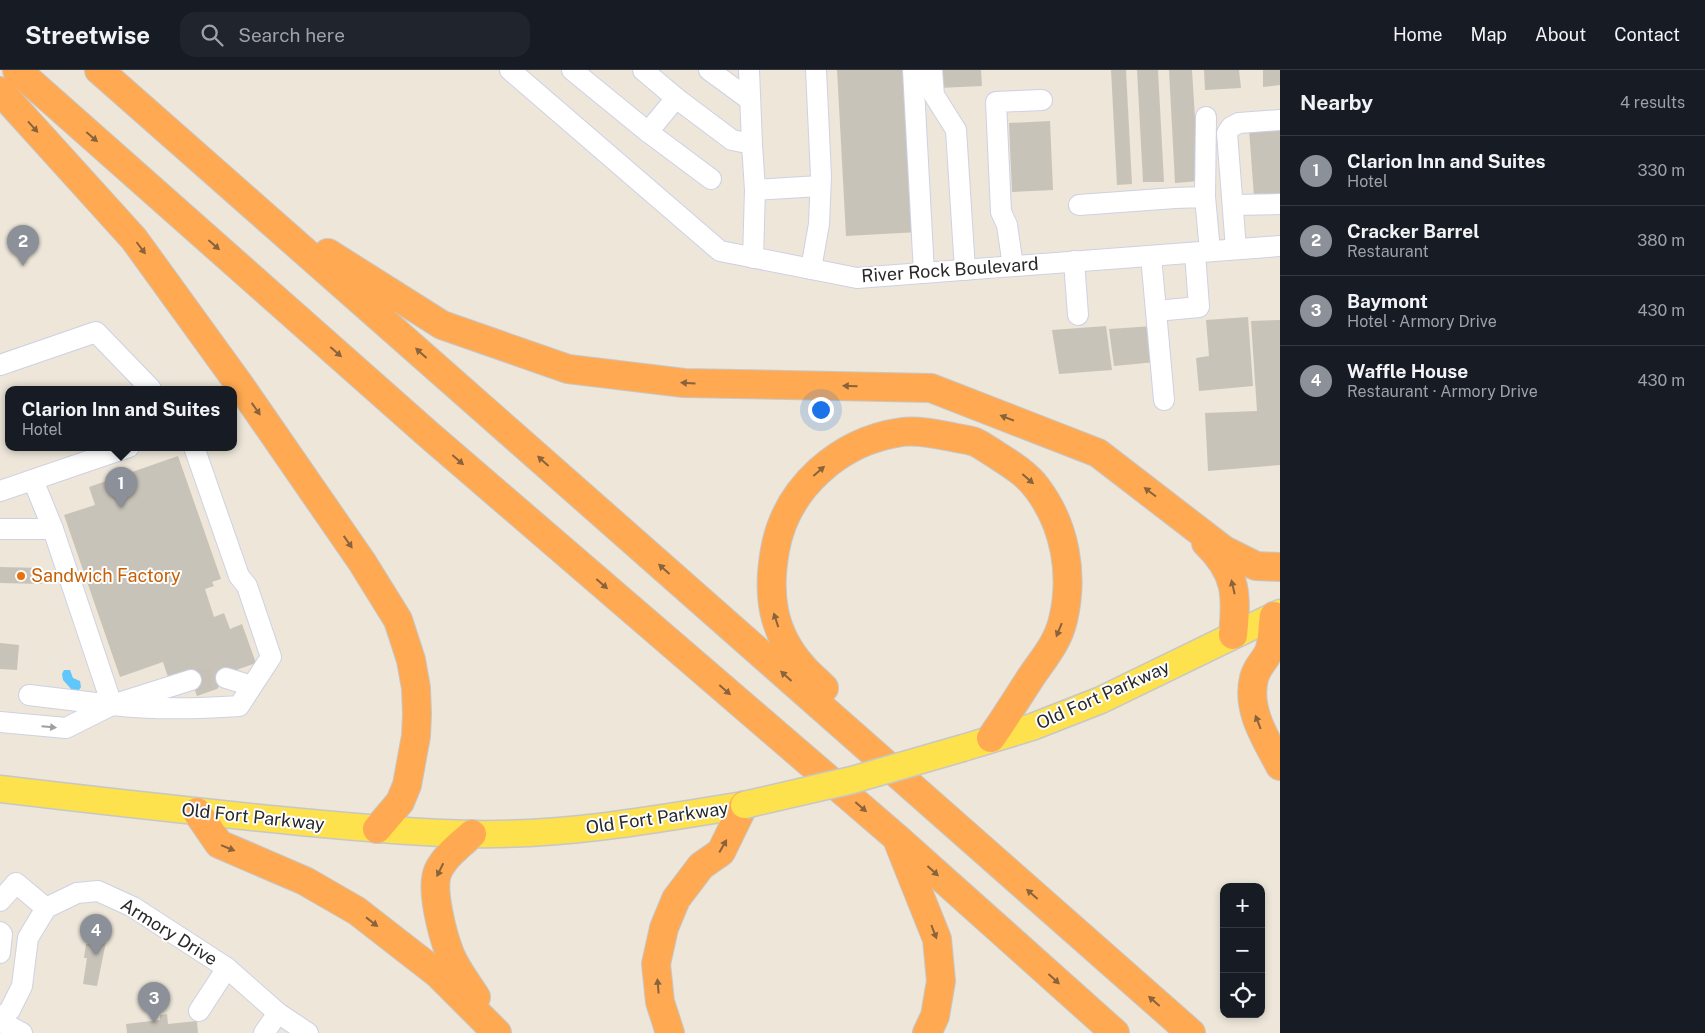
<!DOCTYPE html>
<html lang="en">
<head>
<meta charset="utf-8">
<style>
	:root { --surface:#171b24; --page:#20242c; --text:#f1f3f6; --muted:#9ea1a6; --line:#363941; --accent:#8c9099 }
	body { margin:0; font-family:"Public Sans",sans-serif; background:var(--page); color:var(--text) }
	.controls { position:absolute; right:15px; bottom:15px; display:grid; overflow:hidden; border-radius:10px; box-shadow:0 2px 8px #0003 }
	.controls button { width:45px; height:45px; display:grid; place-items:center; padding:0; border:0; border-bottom:1px solid var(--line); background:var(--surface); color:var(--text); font:25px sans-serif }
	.you { position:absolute; left:820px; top:339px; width:18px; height:18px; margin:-12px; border:4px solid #fff; border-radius:50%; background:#1a73e8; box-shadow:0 0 0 8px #1a73e833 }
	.badge { display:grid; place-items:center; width:32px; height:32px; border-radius:50%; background:var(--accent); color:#fff; font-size:16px; font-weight:700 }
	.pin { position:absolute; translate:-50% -41px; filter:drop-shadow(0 1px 2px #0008) }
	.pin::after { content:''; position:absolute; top:26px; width:18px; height:15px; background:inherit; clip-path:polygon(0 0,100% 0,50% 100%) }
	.popup { position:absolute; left:5px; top:316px; width:232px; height:65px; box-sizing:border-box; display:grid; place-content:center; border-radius:10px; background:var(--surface); filter:drop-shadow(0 1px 4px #0005); font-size:16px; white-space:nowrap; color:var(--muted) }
	.popup b { font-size:19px; color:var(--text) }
	.popup::after { content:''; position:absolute; left:50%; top:100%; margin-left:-10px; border:10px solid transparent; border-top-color:var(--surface) }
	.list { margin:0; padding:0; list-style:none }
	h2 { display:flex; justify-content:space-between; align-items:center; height:65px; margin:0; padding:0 20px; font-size:21px }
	h2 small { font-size:16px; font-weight:400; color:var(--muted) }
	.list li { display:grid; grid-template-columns:32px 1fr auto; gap:15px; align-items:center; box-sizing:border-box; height:70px; padding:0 20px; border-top:1px solid var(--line) }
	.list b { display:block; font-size:19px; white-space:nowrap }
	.list p { margin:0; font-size:16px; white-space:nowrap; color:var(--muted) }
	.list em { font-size:16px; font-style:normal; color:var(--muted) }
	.icon { flex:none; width:28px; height:28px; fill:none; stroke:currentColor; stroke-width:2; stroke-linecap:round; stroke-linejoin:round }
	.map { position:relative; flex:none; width:1280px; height:963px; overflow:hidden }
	header { display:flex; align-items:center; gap:30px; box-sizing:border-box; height:70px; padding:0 25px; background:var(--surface); border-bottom:1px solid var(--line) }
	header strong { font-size:24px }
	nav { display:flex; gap:28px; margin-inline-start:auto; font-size:18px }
	.search { width:350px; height:45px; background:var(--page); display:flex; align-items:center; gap:12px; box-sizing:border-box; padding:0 18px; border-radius:15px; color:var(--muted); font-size:19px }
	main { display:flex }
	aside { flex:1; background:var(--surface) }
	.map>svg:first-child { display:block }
	.water { fill:#61c6fa }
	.building { fill:#c8c3b9 }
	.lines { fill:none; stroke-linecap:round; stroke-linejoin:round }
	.minor-tunnel { stroke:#c6c0b6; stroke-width:20; stroke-dasharray:20 10; stroke-linecap:butt }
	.minor-casing { stroke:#ced1e4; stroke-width:22 }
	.major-casing { stroke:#c7c7c7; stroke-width:29 }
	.highway-casing { stroke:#c7c7c7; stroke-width:30 }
	.minor { stroke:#fff; stroke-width:20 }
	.major { stroke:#fde14d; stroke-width:26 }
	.highway { stroke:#ffa952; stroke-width:28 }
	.major-bridge-casing { stroke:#c7c7c7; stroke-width:29; stroke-linecap:butt }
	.major-bridge { stroke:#fde14d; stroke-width:26 }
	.oneway { fill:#89633b }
	.oneway2 { fill:#9f9f9f }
	.food-dot { fill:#e8710a; stroke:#fff; stroke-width:2 }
	.labels { text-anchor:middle; stroke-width:4; stroke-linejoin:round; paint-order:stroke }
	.street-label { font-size:18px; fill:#292929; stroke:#fff }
	.food-label { font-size:18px; fill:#c56008; stroke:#fff; text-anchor:start }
</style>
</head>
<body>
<header>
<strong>Streetwise</strong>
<div class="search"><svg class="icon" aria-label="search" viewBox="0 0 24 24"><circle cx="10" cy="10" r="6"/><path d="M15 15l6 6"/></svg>Search here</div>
<nav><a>Home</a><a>Map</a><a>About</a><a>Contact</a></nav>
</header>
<main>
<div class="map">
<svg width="1280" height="963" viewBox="0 0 1280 963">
	<rect width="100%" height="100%" fill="#ede6d9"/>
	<!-- water -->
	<polygon class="water" points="64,600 70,600 73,608 80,611 81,617 79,620 73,621 63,610 62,604"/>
	<!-- building -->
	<g class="building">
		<polygon points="837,0 909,0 919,162 846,166"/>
		<polygon points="938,0 981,0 982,16 939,18"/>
		<polygon points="1111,0 1126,0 1132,114 1117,115"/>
		<polygon points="1137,0 1158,0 1164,112 1143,112"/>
		<polygon points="1169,0 1192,0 1199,111 1175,113"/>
		<polygon points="1204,0 1239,0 1241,18 1205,20"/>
		<polygon points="1263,0 1280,0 1280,15 1263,17"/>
		<polygon points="1050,51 1053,120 1012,122 1009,53"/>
		<polygon points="1280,58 1280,126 1254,127 1249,59"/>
		<polygon points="1248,247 1253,316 1199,321 1196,288 1209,286 1206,250"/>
		<polygon points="1280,250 1280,395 1208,401 1205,343 1257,341 1251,251"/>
		<polygon points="1106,256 1112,300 1059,304 1052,260"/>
		<polygon points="1153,256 1156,292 1114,296 1109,259"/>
		<polygon points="178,386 221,509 212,512 214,516 205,519 214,547 224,543 230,559 242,554 256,593 231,602 217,619 197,626 189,603 169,610 163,592 120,607 64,445 95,435 89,417"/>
		<polygon points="0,497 42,498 42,514 0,513"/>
		<polygon points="0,573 19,575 17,600 0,599"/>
		<polygon points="92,863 107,867 97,916 83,914 87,888 84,888 86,874 89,874"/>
		<polygon points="167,944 168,954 197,951 198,963 127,963 126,954 160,950 160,945"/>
	</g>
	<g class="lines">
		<!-- minor-tunnel -->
		<polyline class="minor-tunnel" points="191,610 226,608"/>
		<!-- minor casing -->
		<g class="minor-casing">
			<g id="minor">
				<polyline points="510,0 720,181 857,208 1280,176"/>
				<polyline points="572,0 648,62 676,28 732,70 752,74 755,120 753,188"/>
				<polyline points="643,0 676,28"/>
				<polyline points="709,0 750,30"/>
				<polyline points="749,0 752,74"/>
				<polyline points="913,0 924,203"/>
				<polyline points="932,0 934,25 956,60 965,200"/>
				<polyline points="648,62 711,109"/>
				<polyline points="755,120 820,116"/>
				<polyline points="1205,127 1206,47"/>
				<polyline points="1079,135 1175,128 1205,127 1210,181"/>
				<polyline points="1233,135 1280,134"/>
				<polyline points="1236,179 1227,63 1231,57 1239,53 1280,50"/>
				<polyline points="1151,186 1164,330"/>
				<polyline points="1074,191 1078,245"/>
				<polyline points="1013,196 1007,155 1001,142 996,32 1042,30"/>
				<polyline points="811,199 819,154 821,106 816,0"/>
				<polyline points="1156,241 1199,237 1195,183"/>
				<polyline points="0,295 96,262 151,319"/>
				<polyline points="33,410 53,459"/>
				<polyline points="0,421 129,377"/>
				<path d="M0,459H53L112,635C155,640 196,639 239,636L271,587L247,516L239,506L194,377"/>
				<polyline points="226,608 252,616"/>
				<polyline points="29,625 112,635"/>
				<polyline points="0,652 66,658 112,635 191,610"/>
				<polyline points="0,831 16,813 46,838"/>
				<polyline points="0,862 2,864 0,883"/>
				<polyline points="199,941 227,898"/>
				<polyline points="0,950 10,940 22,916 28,868 46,838 77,823 98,821 133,837 227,898 278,943 308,963"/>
				<polyline points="0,951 22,963"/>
				<polyline points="264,963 278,943"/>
			</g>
		</g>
		<!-- major casing -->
		<g class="major-casing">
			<g id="major">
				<polyline points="963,678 1032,657 1101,630 1280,543"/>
				<path d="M0,719C100,731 200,742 301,752C357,757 413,763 470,764C563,766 653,750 744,735"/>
			</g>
		</g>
		<!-- highway casing -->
		<g class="highway-casing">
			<g id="highway">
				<polyline points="17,0 429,365 897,768 1115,963"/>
				<polyline points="99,0 1191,963"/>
				<polyline points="0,21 134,169 239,314 362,492 398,550 411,590 416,618 417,644 416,666 407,715 400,732 377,759"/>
				<polyline points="328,183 442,255 568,299 684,313 931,318 1098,383 1224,480 1256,496 1280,497"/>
				<path d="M1206,473C1237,503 1237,525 1233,565"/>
				<path d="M1274,546C1272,557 1273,571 1269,581C1265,591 1257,596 1254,608C1246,640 1266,669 1280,696"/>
				<path d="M824,618C817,610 808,604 802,596C772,562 767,524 775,480C786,418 839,371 902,362C917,360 937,364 952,367C959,369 968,369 975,372C982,375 988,380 995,384C1009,393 1027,404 1037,418C1065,455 1074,504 1063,550C1058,572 1044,588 1031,607C1018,627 1005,648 991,668"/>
				<polyline points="197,742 219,774 305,811 357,841 438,904 497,963"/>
				<path d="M472,764C460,775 445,786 438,801C430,819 443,866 450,884C456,899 467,913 476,927"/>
				<polyline points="899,774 937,869 941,911 935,946 927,963"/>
				<polyline points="670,963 660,932 656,894 664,858 676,829 701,796 721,782 744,735"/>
			</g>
		</g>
		<!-- minor -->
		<use href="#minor" class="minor"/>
		<!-- major -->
		<use href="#major" class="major"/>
		<!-- highway -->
		<use href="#highway" class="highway"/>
		<!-- major-bridge casing -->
		<g class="major-bridge-casing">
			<polyline id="major-bridge" points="744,735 852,710 963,678"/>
		</g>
		<!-- major-bridge -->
		<use href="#major-bridge" class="major-bridge"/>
	</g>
	<!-- one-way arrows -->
	<defs><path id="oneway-solid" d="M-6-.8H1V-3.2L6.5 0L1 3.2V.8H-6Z" transform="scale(1.25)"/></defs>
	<g class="oneway">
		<use href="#oneway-solid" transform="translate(33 57) rotate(48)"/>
		<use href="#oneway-solid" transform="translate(92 67) rotate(41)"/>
		<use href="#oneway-solid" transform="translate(214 175) rotate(41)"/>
		<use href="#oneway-solid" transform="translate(141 178) rotate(53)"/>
		<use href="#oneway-solid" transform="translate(336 282) rotate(41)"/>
		<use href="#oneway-solid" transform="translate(421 283) rotate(-138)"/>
		<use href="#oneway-solid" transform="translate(688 313) rotate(-177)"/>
		<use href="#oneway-solid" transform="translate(850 316) rotate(-179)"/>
		<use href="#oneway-solid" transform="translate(256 339) rotate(55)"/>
		<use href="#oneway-solid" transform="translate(1007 348) rotate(-159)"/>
		<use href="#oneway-solid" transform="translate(458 390) rotate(41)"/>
		<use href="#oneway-solid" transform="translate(543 391) rotate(-138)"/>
		<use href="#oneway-solid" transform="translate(819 401) rotate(-41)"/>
		<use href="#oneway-solid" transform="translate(1028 409) rotate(41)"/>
		<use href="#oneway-solid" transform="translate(1150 422) rotate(-143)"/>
		<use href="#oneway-solid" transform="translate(348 472) rotate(55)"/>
		<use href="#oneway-solid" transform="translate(664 499) rotate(-138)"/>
		<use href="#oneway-solid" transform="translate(602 514) rotate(41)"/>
		<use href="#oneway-solid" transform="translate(1233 517) rotate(-103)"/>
		<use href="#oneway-solid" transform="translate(776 550) rotate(-108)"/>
		<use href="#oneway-solid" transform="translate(1059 560) rotate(112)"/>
		<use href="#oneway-solid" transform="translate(786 606) rotate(-138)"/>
		<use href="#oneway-solid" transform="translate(725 620) rotate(41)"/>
		<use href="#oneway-solid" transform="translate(1258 652) rotate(-111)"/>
		<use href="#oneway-solid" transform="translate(861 737) rotate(41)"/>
		<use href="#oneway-solid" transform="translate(723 776) rotate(-60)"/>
		<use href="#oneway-solid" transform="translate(228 778) rotate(22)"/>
		<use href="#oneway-solid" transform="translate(440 800) rotate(116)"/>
		<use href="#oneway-solid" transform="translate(933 801) rotate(42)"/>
		<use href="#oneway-solid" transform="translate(1032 824) rotate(-139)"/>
		<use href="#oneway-solid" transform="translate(372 852) rotate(38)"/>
		<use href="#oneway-solid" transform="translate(934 862) rotate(69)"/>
		<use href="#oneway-solid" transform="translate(1054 909) rotate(42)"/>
		<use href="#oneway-solid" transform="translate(658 916) rotate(-95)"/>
		<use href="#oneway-solid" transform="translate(1154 931) rotate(-139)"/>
	</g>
	<use class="oneway2" href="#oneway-solid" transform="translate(49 657) rotate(5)"/>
	<!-- markers -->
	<circle class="food-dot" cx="21" cy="506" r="5"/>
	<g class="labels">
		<!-- street labels -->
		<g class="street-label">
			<text transform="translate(950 200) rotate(-4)" y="6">River Rock Boulevard</text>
			<text transform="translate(1103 625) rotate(-24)" y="6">Old Fort Parkway</text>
			<text transform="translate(253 747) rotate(6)" y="6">Old Fort Parkway</text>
			<text transform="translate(657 748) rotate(-8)" y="6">Old Fort Parkway</text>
			<text transform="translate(169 862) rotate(32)" y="6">Armory Drive</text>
		</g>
		<!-- food labels -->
		<g class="food-label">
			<text x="31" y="512">Sandwich Factory</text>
		</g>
	</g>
</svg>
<div class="controls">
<button>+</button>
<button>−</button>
<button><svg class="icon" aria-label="locate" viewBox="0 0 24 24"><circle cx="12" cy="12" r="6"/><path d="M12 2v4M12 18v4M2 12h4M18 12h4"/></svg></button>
</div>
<div class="you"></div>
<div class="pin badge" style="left:121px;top:438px">1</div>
<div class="popup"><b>Clarion Inn and Suites</b>Hotel</div>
<div class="pin badge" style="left:23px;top:196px">2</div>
<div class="pin badge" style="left:154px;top:953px">3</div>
<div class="pin badge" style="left:96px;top:885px">4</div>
</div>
<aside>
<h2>Nearby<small>4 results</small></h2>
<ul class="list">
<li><span class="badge">1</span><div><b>Clarion Inn and Suites</b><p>Hotel</p></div><em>330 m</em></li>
<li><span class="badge">2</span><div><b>Cracker Barrel</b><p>Restaurant</p></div><em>380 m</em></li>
<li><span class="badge">3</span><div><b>Baymont</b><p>Hotel · Armory Drive</p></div><em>430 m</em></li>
<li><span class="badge">4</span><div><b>Waffle House</b><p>Restaurant · Armory Drive</p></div><em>430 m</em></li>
</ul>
</aside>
</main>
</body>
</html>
